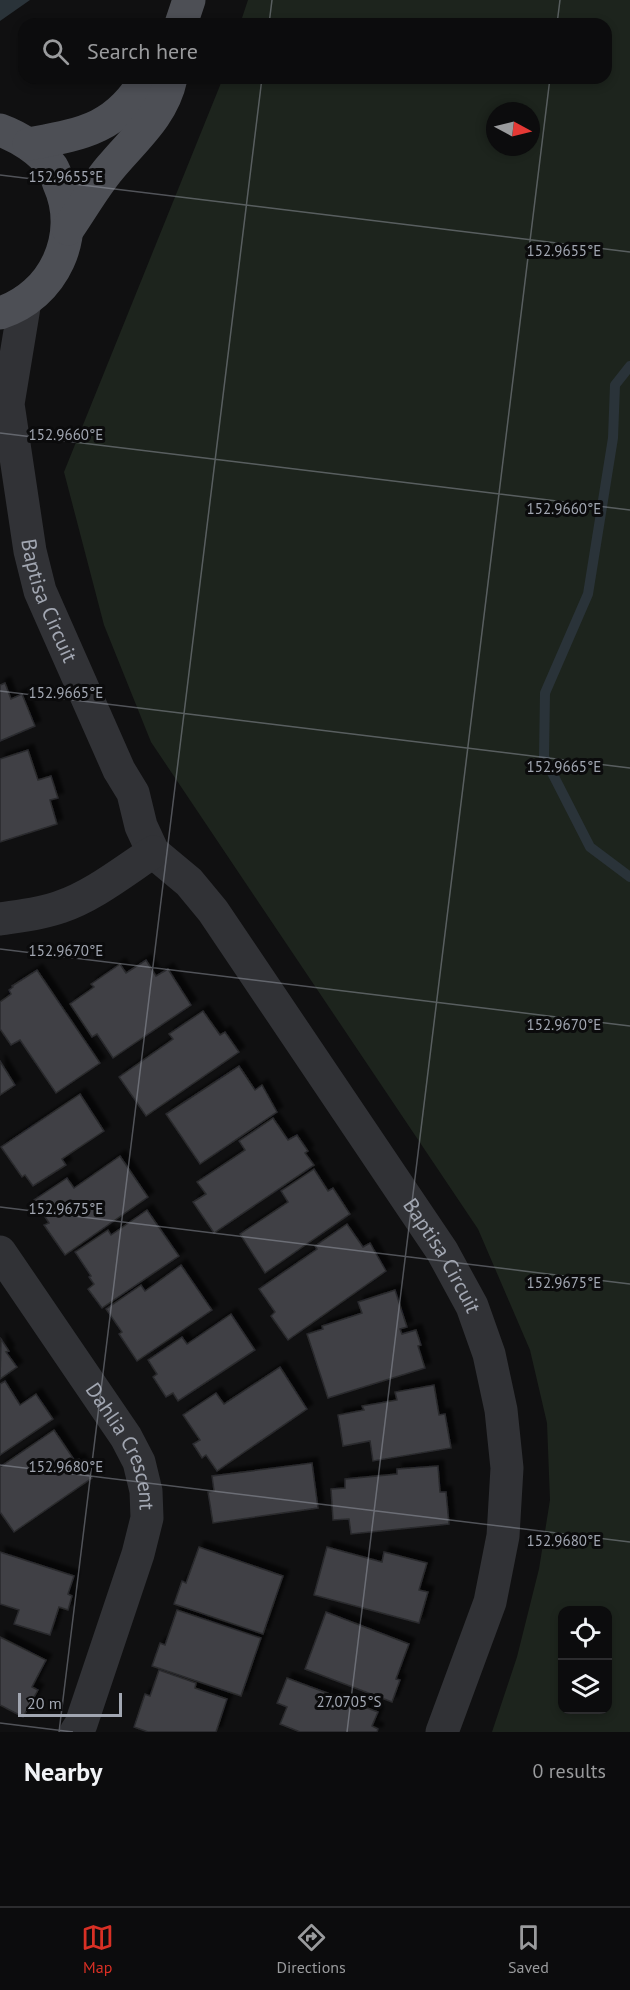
<!DOCTYPE html>
<html lang="en">
<head>
<meta charset="utf-8">
<style>
	:root { --surface:#0c0c0d; --page:#151516; --text:#f1f3f6; --muted:#9a9b9d; --line:#2c2c2e; --accent:#d93025 }
	body { margin:0; font-family:"PT Sans",sans-serif; background:var(--page); color:var(--text) }
	.controls { position:absolute; right:18px; bottom:18px; display:grid; overflow:hidden; border-radius:12px; box-shadow:0 3px 9px #0003 }
	.controls button { width:54px; height:54px; display:grid; place-items:center; padding:0; border:0; border-bottom:2px solid var(--line); background:var(--surface); color:var(--text); font:30px sans-serif }
	.compass { position:absolute; left:486px; top:102px; width:54px; height:54px; border-radius:50%; background:var(--surface); box-shadow:0 3px 9px #0003; rotate:97deg }
	.scale { position:absolute; left:18px; bottom:15px; width:104px; box-sizing:border-box; padding-left:6px; border:3px solid #a2a7b2; border-top:0; font-size:16px; line-height:21px; white-space:nowrap; color:#a2a7b2; -webkit-text-stroke:4px #0b0b0c; paint-order:stroke }
	.list { margin:0; padding:0; list-style:none }
	h2 { display:flex; justify-content:space-between; align-items:center; height:78px; margin:0; padding:0 24px; font-size:26px }
	h2 small { font-size:20px; font-weight:400; color:var(--muted) }
	.icon { flex:none; width:33px; height:33px; fill:none; stroke:currentColor; stroke-width:2; stroke-linecap:round; stroke-linejoin:round }
	.map { position:relative; flex:none; width:630px; height:1732px; overflow:hidden }
	.search { position:absolute; background:var(--surface); box-shadow:0 3px 9px #0003; left:18px; right:18px; top:18px; height:66px; display:flex; align-items:center; gap:15px; box-sizing:border-box; padding:0 21px; border-radius:18px; color:var(--muted); font-size:22px }
	.sheet { height:174px; background:var(--surface) }
	nav { display:flex; justify-content:space-around; align-items:center; box-sizing:border-box; height:84px; border-top:2px solid var(--line); background:var(--surface); font-size:16px; color:var(--muted) }
	nav a { display:grid; justify-items:center; gap:3px }
	nav .on { color:var(--accent) }
	.map>svg:first-child { display:block }
	.green { fill:#1d241d; fill-rule:evenodd }
	.water { fill:#2a3339 }
	.lines { fill:none; stroke-linecap:round; stroke-linejoin:round }
	.stream { stroke:#2a3339; stroke-width:10 }
	.building { fill:#3f4044; stroke:#2a2a2d; stroke-width:1.5; filter:url(#shadow) }
	.minor { stroke:#313236; stroke-width:33 }
	.major { stroke:#4d4f55; stroke-width:33 }
	.ticks { fill:none; stroke:#a2a7b2; stroke-width:1.5; stroke-opacity:0.45 }
	.labels { text-anchor:middle; stroke-width:6; stroke-linejoin:round; paint-order:stroke }
	.street-label { font-size:21px; fill:#a2a7b2; stroke:#0b0b0c }
	.ticks-label { font-size:15px; text-anchor:middle; fill:#a2a7b2; stroke:#0b0b0c; stroke-width:6; stroke-linejoin:round; paint-order:stroke }
</style>
</head>
<body>
<div class="map">
<svg width="630" height="1732" viewBox="0 0 630 1732">
	<defs>
		<filter id="shadow"><feDropShadow dx="5.5" dy="-5.5" stdDeviation="1.5" flood-color="#0009"/></filter>
	</defs>
	<rect width="100%" height="100%" fill="#101011"/>
	<!-- green -->
	<path class="green" d="M248,0H630V1732H492L517,1657L539,1569L550,1500L547,1423L530,1350L478,1229L151,742L104,625L64,472L223,78H606V24H240ZM495,111H531V147H495ZM562,1610H608V1710H562Z"/>
	<!-- water -->
	<polygon class="water" points="0,0 30,0 0,21"/>
	<g class="lines">
		<!-- stream -->
		<polyline class="stream" points="630,366 615,385 613,438 588,594 545,693 544,757 590,847 630,877"/>
	</g>
	<!-- building -->
	<g class="building">
		<polygon points="5,683 11,699 22,694 35,726 0,741 0,685"/>
		<polygon points="28,750 38,780 51,776 58,798 50,800 57,824 0,842 0,759"/>
		<polygon points="146,960 156,976 168,969 191,1005 113,1058 97,1034 92,1037 70,1004 94,987 91,984 120,964 126,973"/>
		<polygon points="37,970 100,1063 56,1093 20,1040 11,1045 0,1029 0,1002 11,994 9,990 13,987 12,986"/>
		<polygon points="203,1011 220,1035 225,1032 239,1052 146,1116 119,1077 173,1039 169,1034"/>
		<polygon points="0,1061 15,1085 0,1095"/>
		<polygon points="239,1066 255,1090 262,1085 277,1112 200,1164 166,1114"/>
		<polygon points="80,1094 104,1131 62,1159 66,1165 33,1186 25,1175 22,1177 1,1147"/>
		<polygon points="273,1118 288,1140 297,1135 308,1151 305,1153 314,1165 214,1233 193,1202 206,1194 197,1182 245,1150 239,1141"/>
		<polygon points="120,1156 148,1197 65,1255 44,1225 49,1223 34,1200 67,1178 74,1188"/>
		<polygon points="314,1169 328,1191 333,1188 350,1214 265,1273 240,1234 288,1202 281,1191"/>
		<polygon points="147,1210 179,1256 102,1308 88,1289 94,1284 89,1277 91,1276 75,1252 108,1230 111,1235"/>
		<polygon points="347,1224 363,1247 370,1243 386,1271 288,1340 271,1316 275,1312 259,1289 317,1249 315,1246"/>
		<polygon points="181,1265 212,1310 137,1361 119,1334 122,1332 106,1309 141,1285 145,1291"/>
		<polygon points="395,1290 407,1327 400,1329 402,1334 416,1330 421,1345 418,1346 425,1368 328,1398 307,1334 323,1329 322,1326 362,1313 358,1302"/>
		<polygon points="231,1314 255,1350 178,1401 173,1393 166,1397 153,1377 157,1374 148,1360 182,1337 187,1344"/>
		<polygon points="1,1339 9,1351 6,1352 17,1367 0,1379"/>
		<polygon points="280,1367 307,1409 217,1471 206,1455 202,1458 193,1444 200,1440 183,1415 216,1393 224,1404"/>
		<polygon points="5,1381 20,1405 36,1394 53,1419 0,1455 0,1384"/>
		<polygon points="434,1385 439,1415 445,1414 451,1448 373,1461 370,1441 343,1446 338,1415 364,1410 362,1406 397,1400 395,1392"/>
		<polygon points="54,1430 75,1461 79,1459 92,1478 14,1532 0,1512 0,1467"/>
		<polygon points="312,1463 318,1508 213,1523 208,1492 214,1491 212,1476"/>
		<polygon points="438,1466 440,1492 446,1492 449,1524 351,1534 349,1519 333,1520 331,1489 345,1488 345,1479 397,1474 397,1469"/>
		<polygon points="199,1547 283,1576 263,1634 174,1604 182,1581 186,1583"/>
		<polygon points="327,1547 382,1562 384,1552 427,1563 419,1590 428,1592 419,1623 314,1595"/>
		<polygon points="0,1552 74,1576 68,1594 72,1596 68,1610 59,1607 50,1635 14,1624 19,1610 0,1604"/>
		<polygon points="177,1610 261,1638 241,1696 152,1666 160,1643 165,1645"/>
		<polygon points="326,1612 409,1644 396,1679 400,1680 392,1702 305,1669"/>
		<polygon points="0,1637 46,1660 32,1687 38,1690 23,1717 0,1705"/>
		<polygon points="159,1670 196,1683 195,1688 227,1699 216,1732 148,1732 134,1727 145,1694 150,1696"/>
		<polygon points="287,1678 378,1712 372,1726 378,1729 377,1732 300,1732 280,1724 287,1707 277,1703"/>
	</g>
	<g class="lines">
		<!-- minor -->
		<g class="minor">
			<path id="s1" d="M25,301L8,404L30,551L40,591L119,770L133,793L141,826L153,852L189,882L213,911L442,1251L472,1306L489,1354L501,1410L507,1468L503,1536L490,1602L442,1732"/>
			<path d="M0,919C20,916 41,914 60,907C93,896 124,871 153,852"/>
			<path id="s2" d="M0,1252L126,1437L139,1462L146,1491L147,1518L138,1554L81,1724L76,1732"/>
		</g>
		<!-- major -->
		<g class="major">
			<polyline points="181,24 189,0"/>
			<path d="M0,130C19,137 40,150 52,167C55,172 57,178 59,184C82,235 54,296 0,313"/>
			<path d="M29,144C82,134 117,129 146,78"/>
			<path d="M68,229C82,209 94,187 110,168C134,139 163,116 171,78"/>
		</g>
	</g>
	<!-- ticks -->
	<path class="ticks" d="M269,24L272,0M557,24L560,0M0,175L630,252M0,433L630,510M0,691L630,768M0,949L630,1026M0,1207L630,1284M0,1465L630,1542M0,1723L73,1732M59,1732L262,78M347,1732L550,78"/>
	<g class="labels">
		<!-- street labels -->
		<g class="street-label">
			<text dy="7" stroke="none"><textPath href="#s1" startOffset="306">Baptisa Circuit</textPath></text>
			<text dy="7" stroke="none"><textPath href="#s1" startOffset="1078">Baptisa Circuit</textPath></text>
			<text dy="7" stroke="none"><textPath href="#s2" startOffset="231">Dahlia Crescent</textPath></text>
		</g>
	</g>
	<g class="ticks-label">
		<text x="66" y="182">152.9655°E</text>
		<text x="564" y="256">152.9655°E</text>
		<text x="66" y="440">152.9660°E</text>
		<text x="564" y="514">152.9660°E</text>
		<text x="66" y="698">152.9665°E</text>
		<text x="564" y="772">152.9665°E</text>
		<text x="66" y="956">152.9670°E</text>
		<text x="564" y="1030">152.9670°E</text>
		<text x="66" y="1214">152.9675°E</text>
		<text x="564" y="1288">152.9675°E</text>
		<text x="66" y="1472">152.9680°E</text>
		<text x="564" y="1546">152.9680°E</text>
		<text x="349" y="1707">27.0705°S</text>
	</g>
</svg>
<div class="controls">
<button><svg class="icon" aria-label="locate" viewBox="0 0 24 24"><circle cx="12" cy="12" r="6"/><path d="M12 2v4M12 18v4M2 12h4M18 12h4"/></svg></button>
<button><svg class="icon" aria-label="layers" viewBox="0 0 24 24"><path d="M12 4l9 5-9 5-9-5zM3 14l9 5 9-5"/></svg></button>
</div>
<svg class="compass" viewBox="-18 -18 36 36"><path d="M0-13l5 13h-10z" fill="#e53935"/><path d="M0 13l5-13h-10z" fill="#9a9b9d"/></svg>
<div class="scale">20 m</div>
<div class="search"><svg class="icon" aria-label="search" viewBox="0 0 24 24"><circle cx="10" cy="10" r="6"/><path d="M15 15l6 6"/></svg>Search here</div>
</div>
<section class="sheet">
<h2>Nearby<small>0 results</small></h2>
<ul class="list">
</ul>
</section>
<nav>
<a class="on"><svg class="icon" aria-label="map" viewBox="0 0 24 24"><path d="M3 6l6-2 6 2 6-2v14l-6 2-6-2-6 2zM9 4v14M15 6v14"/></svg>Map</a>
<a><svg class="icon" aria-label="directions" viewBox="0 0 24 24"><path d="M12 3l9 9-9 9-9-9zM9 14v-3h6M13 9l2 2-2 2"/></svg>Directions</a>
<a><svg class="icon" aria-label="saved" viewBox="0 0 24 24"><path d="M7 4h10v16l-5-4-5 4z"/></svg>Saved</a>
</nav>
</body>
</html>
